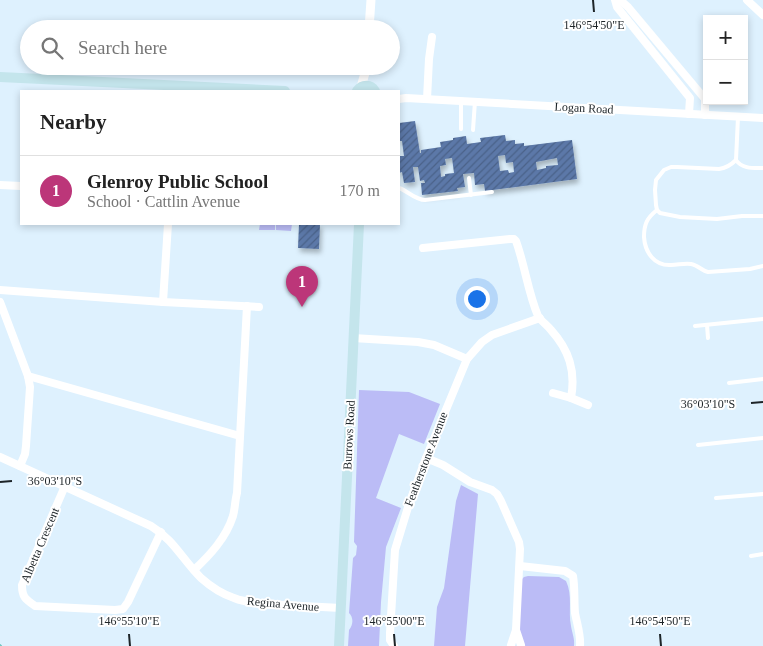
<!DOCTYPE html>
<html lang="en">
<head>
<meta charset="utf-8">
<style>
	:root { --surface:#fff; --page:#f2f2f2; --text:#222; --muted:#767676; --line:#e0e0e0; --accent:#bc3679 }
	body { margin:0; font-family:"Times New Roman",serif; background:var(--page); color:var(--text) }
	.controls { position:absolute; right:15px; top:15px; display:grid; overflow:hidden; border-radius:0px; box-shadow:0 2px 8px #0003 }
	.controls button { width:45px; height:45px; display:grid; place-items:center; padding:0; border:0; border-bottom:1px solid var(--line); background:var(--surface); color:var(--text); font:25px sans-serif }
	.you { position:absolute; left:476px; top:298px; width:18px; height:18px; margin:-12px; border:4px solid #fff; border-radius:50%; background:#1a73e8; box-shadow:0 0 0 8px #1a73e833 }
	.badge { display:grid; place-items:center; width:32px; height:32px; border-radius:50%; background:var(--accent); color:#fff; font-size:16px; font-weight:700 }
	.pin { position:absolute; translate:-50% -41px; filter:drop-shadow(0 1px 2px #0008) }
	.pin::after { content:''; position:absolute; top:26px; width:18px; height:15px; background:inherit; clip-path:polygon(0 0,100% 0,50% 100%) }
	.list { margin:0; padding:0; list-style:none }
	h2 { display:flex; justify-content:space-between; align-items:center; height:65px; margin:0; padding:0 20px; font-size:21px }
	h2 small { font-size:16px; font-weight:400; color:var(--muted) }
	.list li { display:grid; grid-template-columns:32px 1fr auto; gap:15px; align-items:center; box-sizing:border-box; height:70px; padding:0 20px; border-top:1px solid var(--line) }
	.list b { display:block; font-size:19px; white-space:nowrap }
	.list p { margin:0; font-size:16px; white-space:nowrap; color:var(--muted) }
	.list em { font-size:16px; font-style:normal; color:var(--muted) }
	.icon { flex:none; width:28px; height:28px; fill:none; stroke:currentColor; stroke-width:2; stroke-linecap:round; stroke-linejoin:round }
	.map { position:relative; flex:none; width:763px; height:646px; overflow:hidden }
	.search { position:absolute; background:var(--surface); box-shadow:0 2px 8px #0003; left:20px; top:20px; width:380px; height:55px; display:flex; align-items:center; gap:12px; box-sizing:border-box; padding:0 18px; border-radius:28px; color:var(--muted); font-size:19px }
	.panel { position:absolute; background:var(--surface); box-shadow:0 2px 8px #0003; left:20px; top:90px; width:380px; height:135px; border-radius:0px }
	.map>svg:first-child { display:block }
	.park { fill:#bbbcf6 }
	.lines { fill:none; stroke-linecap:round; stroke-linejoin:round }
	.stream { stroke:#73c7c2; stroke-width:2 }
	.building { fill:url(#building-hatch); fill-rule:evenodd; filter:url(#shadow) }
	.service { stroke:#fff; stroke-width:4 }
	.minor { stroke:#fff; stroke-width:8 }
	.tertiary { stroke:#fff; stroke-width:9 }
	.secondary { stroke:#c4e5ec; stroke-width:10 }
	.ticks { fill:none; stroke:#1d2428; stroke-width:2 }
	.labels { text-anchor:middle; stroke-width:4; stroke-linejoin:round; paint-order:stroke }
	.street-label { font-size:12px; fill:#1d2428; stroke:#fff }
	.ticks-label { font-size:12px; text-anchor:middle; fill:#1d2428; stroke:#fff; stroke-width:4; stroke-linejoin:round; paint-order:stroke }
</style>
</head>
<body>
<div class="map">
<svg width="763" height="646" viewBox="0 0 763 646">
	<defs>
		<pattern id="building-hatch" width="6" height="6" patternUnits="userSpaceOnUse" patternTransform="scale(1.25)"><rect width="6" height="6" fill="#5b78a8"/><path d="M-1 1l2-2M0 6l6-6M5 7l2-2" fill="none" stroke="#4b6289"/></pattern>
		<filter id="shadow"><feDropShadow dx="2" dy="4" stdDeviation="2.5" flood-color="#0004"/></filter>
	</defs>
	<rect width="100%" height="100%" fill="#def1fe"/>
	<!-- park -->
	<g class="park">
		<polygon points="260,224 275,224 275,230 259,230"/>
		<polygon points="276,224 292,224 291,231 276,230"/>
		<path d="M359,390L409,392L440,404L424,444L399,434L376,498L401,508L386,547L381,602L379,646H348L349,630C353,625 354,618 349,613L353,558L356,555L357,546L354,542Z"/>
		<polygon points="461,485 478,494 465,646 434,646 437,607 444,588 456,501"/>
		<path d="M528,576L559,577L566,581C573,595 568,612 571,626C572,633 575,639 574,646H521L518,643L521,580L524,577Z"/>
	</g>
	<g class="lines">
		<!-- stream -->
		<polyline class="stream" points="0,645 1,646"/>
	</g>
	<!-- building -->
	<g class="building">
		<path d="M415,121L420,153H421V150L441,147L440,142L453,140V138L466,136L467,144L481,142L480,138L505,135L506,141L515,140V144L524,143V146L572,140L577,179L485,191L484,184L475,185L474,173L463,174L465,187L457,188L458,191L422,195L421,183H425L424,180L420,181L418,167H413L415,182L404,183L402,172L399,173V156H404L402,141H399V123ZM505,155L506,163L513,162L514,172L509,173L508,170L500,171L498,156ZM452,158L454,173L445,174V176L441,177L440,166L446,165L445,159ZM557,158L558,165L546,166V168L537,170L536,162Z"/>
		<polygon points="299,224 320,224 319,249 298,248"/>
	</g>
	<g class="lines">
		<!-- service -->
		<g class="service">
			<path d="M738,117L736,160C731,165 727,168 719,169L677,167H671L664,170L656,180L655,190L656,205L657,210L660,213L680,217L717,219L742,216H763"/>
			<polyline points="461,129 461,101"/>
			<polyline points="473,130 475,101"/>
			<path d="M736,160C742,169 753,168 763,168"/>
			<polyline points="469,178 471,195"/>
			<path d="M399,188C408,191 415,200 425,200L492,192"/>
			<path d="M657,210C647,218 644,224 644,237C645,252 654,266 671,265C678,265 684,263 691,264C698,265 702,271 708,272L750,269L763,266"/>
			<polyline points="707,325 708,338"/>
			<polyline points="695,326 763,319"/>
			<polyline points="729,383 763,379"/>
			<polyline points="698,445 763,438"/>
			<polyline points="716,498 763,494"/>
			<polyline points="751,556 763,554"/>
		</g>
		<!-- minor -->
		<g class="minor">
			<polyline points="615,0 617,7 690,98 689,114"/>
			<polyline points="620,0 628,7 705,99 705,115"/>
			<polyline points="747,0 763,15"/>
			<polyline points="399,99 406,98 763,118"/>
			<polyline points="427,99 429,59 432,37"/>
			<polyline points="0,185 21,186"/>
			<path d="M423,248L510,239H514L516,241C525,266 528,292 538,316C541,321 547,325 551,330C569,350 576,371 571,398"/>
			<polyline points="0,290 163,302 259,307"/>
			<polyline points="0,302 28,376 30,387 26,446 25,454 20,466"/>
			<polyline points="163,302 168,224"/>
			<polyline points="353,338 418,342 434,345 467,359"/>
			<polyline points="28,376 240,436"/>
			<polyline points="553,393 571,398 588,405"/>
			<path d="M0,457L151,526C174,540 182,559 201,578C210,586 222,594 234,598C249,604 267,604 283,605C302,606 321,607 341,608"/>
			<polyline points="426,458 443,465 470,482 492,490 497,494 501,501 519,542 520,549 516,630 511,645"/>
			<path d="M65,486L22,585C22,597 25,599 35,606L115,610L123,609L128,602L161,532"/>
			<path d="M520,566L565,571L573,576C575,588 574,601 575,613C577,624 581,635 580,646"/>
			<path d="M194,570C210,555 226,538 233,516C235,509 235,500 237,493L247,306"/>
			<polyline points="516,630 521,645"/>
			<polyline points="394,646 390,640 390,633 395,550 409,504 426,458 467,359 482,342 492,335 540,318"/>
		</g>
		<!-- tertiary -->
		<g class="tertiary">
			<polyline points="369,29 371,0"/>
			<polyline points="361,87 367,66"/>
		</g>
		<!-- secondary -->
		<g class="secondary">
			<polyline points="0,77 285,91"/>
			<path d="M357,91C362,84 371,84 375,91"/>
			<polyline points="339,646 359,224"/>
		</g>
	</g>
	<!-- ticks -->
	<path class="ticks" d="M593,0L594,12M751,403L763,402M0,482L12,481M129,634L130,646M394,634L395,646M660,634L661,646"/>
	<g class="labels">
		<!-- street labels -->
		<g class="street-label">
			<text transform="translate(584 108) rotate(3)" y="4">Logan Road</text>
			<text transform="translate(349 435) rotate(-87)" y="4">Burrows Road</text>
			<text transform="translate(426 459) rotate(-69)" y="4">Featherstone Avenue</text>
			<text transform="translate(40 545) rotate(-67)" y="4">Albetta Crescent</text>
			<text transform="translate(283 604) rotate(5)" y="4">Regina Avenue</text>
		</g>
	</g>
	<g class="ticks-label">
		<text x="594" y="29">146°54'50"E</text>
		<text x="708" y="408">36°03'10"S</text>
		<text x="55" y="485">36°03'10"S</text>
		<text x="129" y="625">146°55'10"E</text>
		<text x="394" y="625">146°55'00"E</text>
		<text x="660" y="625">146°54'50"E</text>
	</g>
</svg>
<div class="controls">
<button>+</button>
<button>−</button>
</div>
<div class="you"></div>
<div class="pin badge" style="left:302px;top:307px">1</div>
<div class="search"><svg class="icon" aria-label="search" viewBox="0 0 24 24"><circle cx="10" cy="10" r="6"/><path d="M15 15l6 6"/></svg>Search here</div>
<section class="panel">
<h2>Nearby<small></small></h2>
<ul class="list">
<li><span class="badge">1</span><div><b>Glenroy Public School</b><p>School · Cattlin Avenue</p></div><em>170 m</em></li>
</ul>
</section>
</div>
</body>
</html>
